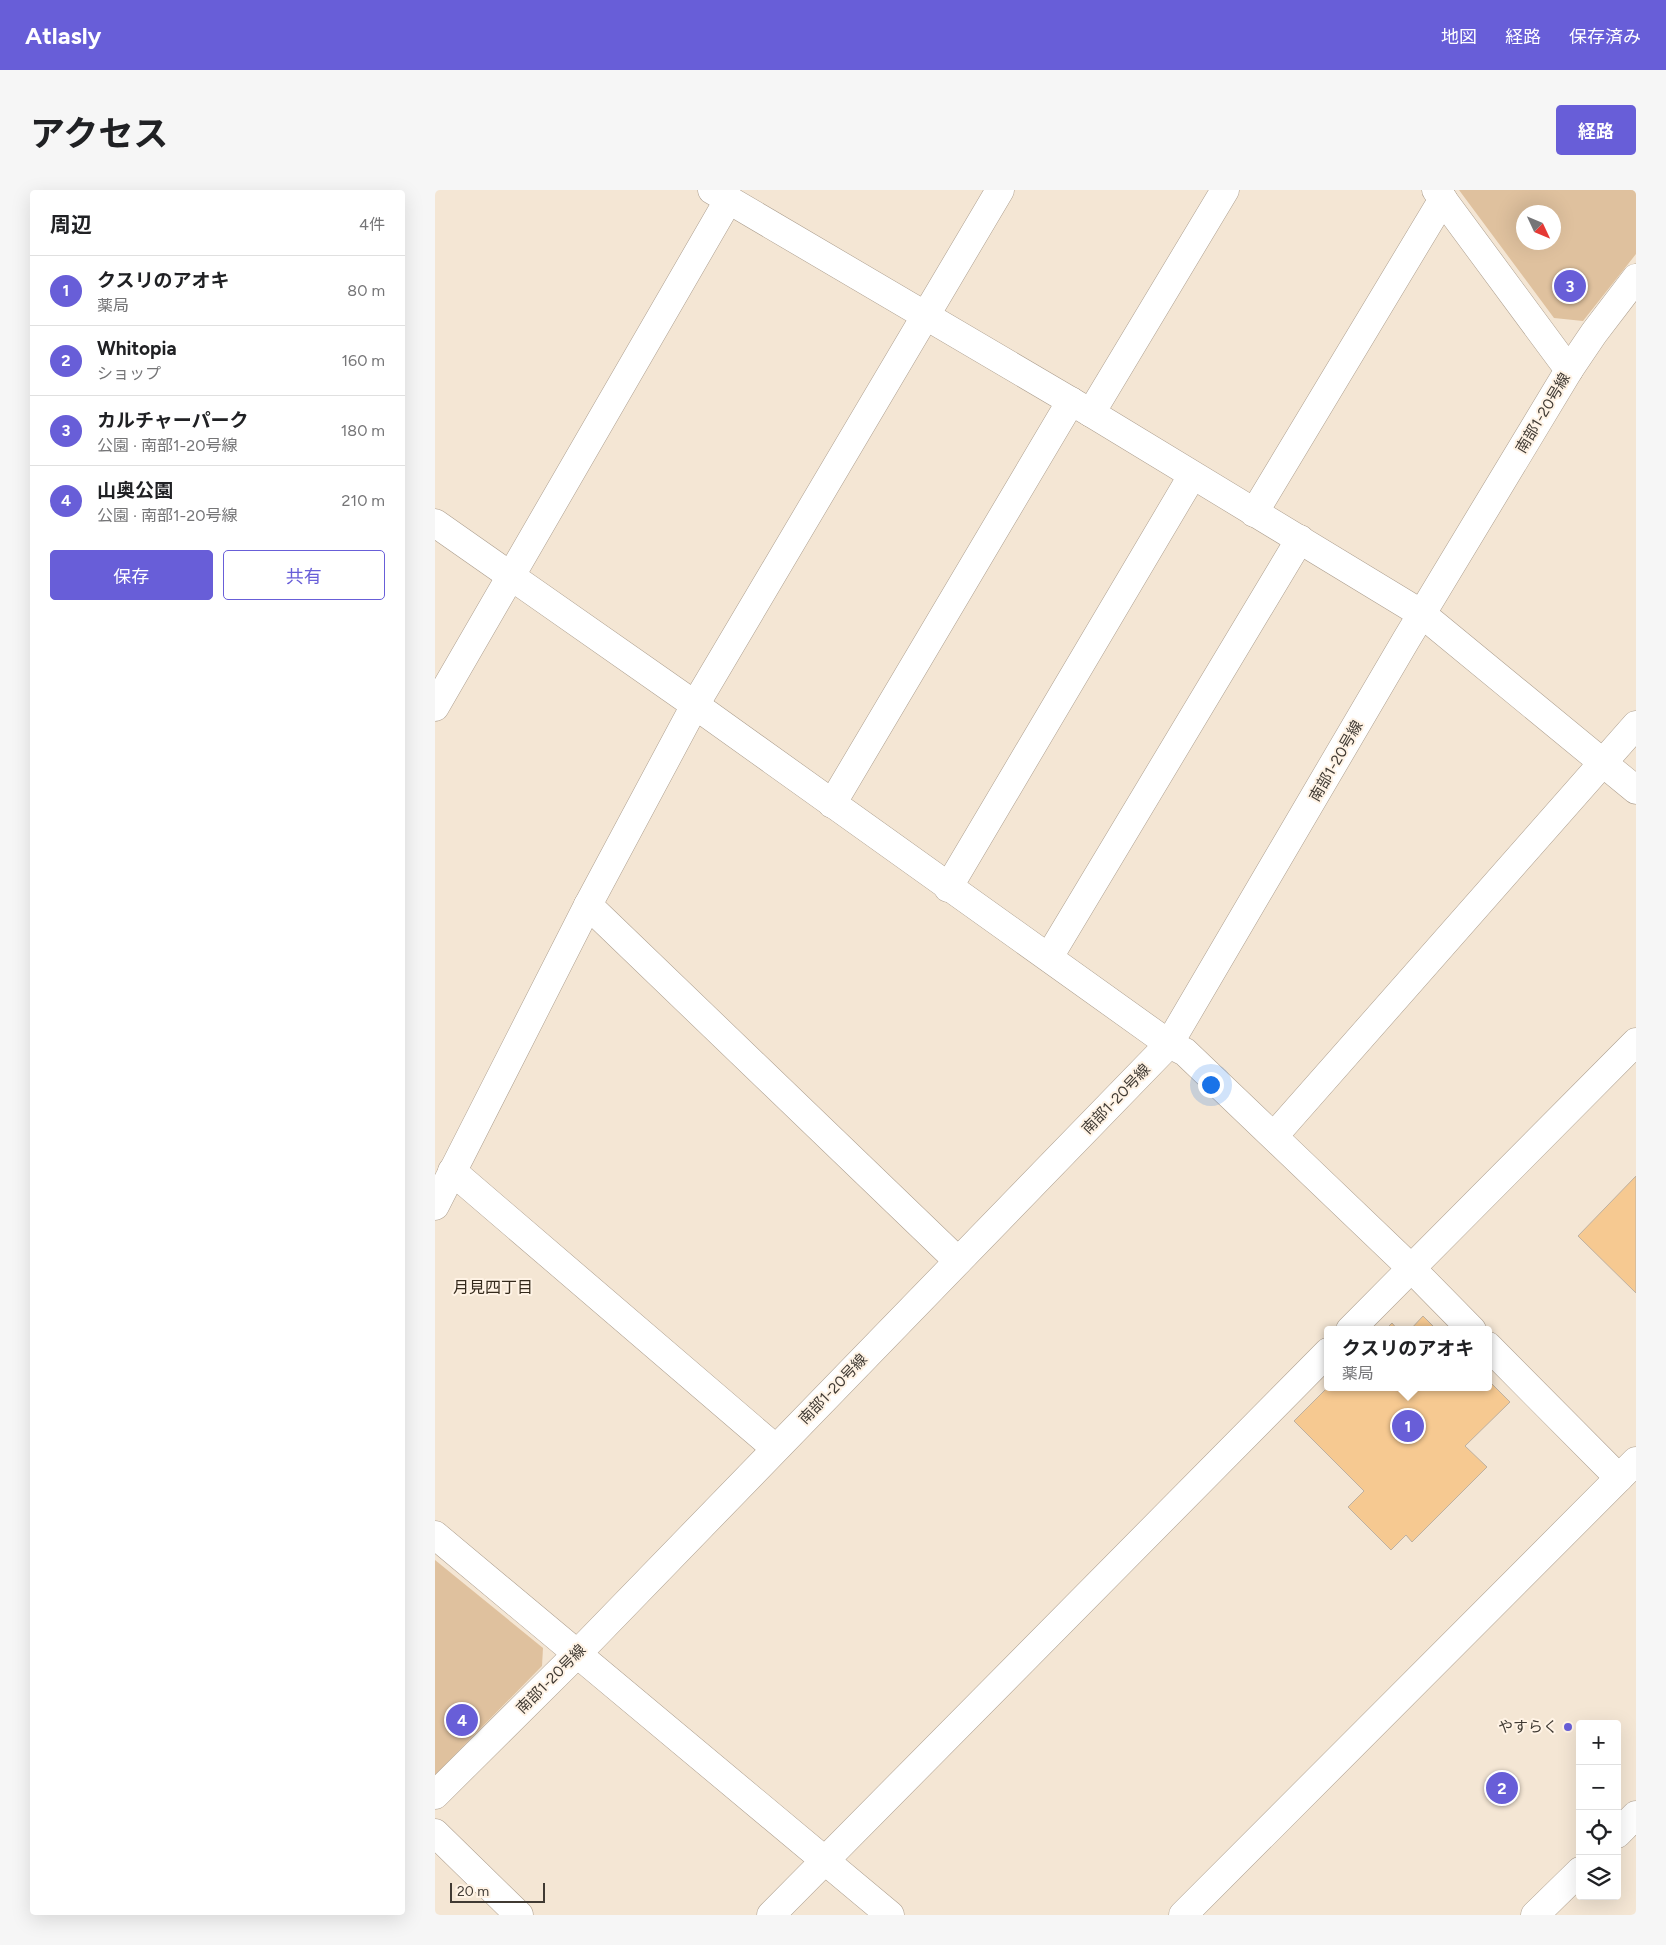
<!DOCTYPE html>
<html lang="ja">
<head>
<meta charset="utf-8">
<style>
	:root { --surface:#fff; --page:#f6f6f6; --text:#202124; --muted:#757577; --line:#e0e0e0; --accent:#685ed8 }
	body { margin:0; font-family:Figtree,"Noto Sans JP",sans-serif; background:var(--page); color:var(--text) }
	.controls { position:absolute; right:15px; bottom:15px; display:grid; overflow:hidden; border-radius:5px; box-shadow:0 5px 20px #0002 }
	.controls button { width:45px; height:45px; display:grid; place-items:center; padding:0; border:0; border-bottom:1px solid var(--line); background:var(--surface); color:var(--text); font:25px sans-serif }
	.compass { position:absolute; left:1081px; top:15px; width:45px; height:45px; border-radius:50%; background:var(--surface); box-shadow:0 5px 20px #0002; rotate:134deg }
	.scale { position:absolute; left:15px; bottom:12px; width:95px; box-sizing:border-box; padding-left:5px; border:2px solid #403a33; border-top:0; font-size:14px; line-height:18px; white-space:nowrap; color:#403a33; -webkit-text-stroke:4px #fff3e5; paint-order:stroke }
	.you { position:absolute; left:775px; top:894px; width:18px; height:18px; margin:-12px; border:4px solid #fff; border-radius:50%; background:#1a73e8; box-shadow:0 0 0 8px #1a73e833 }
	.badge { display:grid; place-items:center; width:32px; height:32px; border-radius:50%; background:var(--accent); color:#fff; font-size:16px; font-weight:700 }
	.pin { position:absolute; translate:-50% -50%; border:2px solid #fff; box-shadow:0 1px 5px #0006 }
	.popup { position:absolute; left:889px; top:1136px; width:168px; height:65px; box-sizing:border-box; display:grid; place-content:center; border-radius:5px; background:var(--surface); filter:drop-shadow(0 1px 4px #0005); font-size:16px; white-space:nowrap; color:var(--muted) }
	.popup b { font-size:19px; color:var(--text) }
	.popup::after { content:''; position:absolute; left:50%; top:100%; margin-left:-10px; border:10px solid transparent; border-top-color:var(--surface) }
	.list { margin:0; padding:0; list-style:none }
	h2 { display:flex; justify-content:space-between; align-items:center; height:65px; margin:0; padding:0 20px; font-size:21px }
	h2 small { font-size:16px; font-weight:400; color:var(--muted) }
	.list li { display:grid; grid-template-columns:32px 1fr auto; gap:15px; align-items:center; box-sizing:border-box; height:70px; padding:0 20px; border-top:1px solid var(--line) }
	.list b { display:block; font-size:19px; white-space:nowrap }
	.list p { margin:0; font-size:16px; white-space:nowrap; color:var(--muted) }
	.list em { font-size:16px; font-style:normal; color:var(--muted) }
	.actions { display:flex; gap:10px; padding:15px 20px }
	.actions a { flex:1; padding:11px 0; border:1px solid var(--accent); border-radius:5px; text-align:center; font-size:18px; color:var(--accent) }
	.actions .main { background:var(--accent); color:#fff }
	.icon { flex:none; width:28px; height:28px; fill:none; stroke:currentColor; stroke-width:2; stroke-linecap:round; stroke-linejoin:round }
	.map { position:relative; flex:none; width:1201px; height:1725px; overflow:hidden; border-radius:5px }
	header { display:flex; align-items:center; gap:30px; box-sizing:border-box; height:70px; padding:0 25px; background:var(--accent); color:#fff }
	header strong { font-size:24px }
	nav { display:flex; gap:28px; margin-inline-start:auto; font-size:18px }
	.intro { display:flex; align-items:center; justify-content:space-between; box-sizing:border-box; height:120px; padding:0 30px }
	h1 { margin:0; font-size:35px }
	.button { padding:12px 22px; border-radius:5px; background:var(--accent); color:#fff; font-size:18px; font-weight:700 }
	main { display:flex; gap:30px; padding:0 30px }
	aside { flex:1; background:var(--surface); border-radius:5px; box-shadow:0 5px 20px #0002 }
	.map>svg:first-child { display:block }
	.green { fill:#dfc19e; fill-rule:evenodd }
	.building { fill:#f6c991; stroke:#beb09f }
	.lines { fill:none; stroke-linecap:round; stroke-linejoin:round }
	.minor-casing { stroke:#ad9f8f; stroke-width:29 }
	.tertiary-casing { stroke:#ad9f8f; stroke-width:29 }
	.minor { stroke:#fff; stroke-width:28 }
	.tertiary { stroke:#fff; stroke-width:28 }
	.poi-dot { fill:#685ed8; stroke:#fff3e5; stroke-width:2 }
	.labels { text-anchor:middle; stroke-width:4; stroke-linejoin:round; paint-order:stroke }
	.street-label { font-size:15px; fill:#403a33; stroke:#fff3e5 }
	.poi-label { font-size:15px; fill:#403a33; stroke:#fff3e5; text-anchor:end }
	.neighbourhood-label { font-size:16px; fill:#34291b; stroke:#fff3e5 }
</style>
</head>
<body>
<header>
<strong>Atlasly</strong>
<nav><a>地図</a><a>経路</a><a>保存済み</a></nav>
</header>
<div class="intro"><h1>アクセス</h1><a class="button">経路</a></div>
<main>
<aside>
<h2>周辺<small>4件</small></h2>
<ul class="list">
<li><span class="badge">1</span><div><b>クスリのアオキ</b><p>薬局</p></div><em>80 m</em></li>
<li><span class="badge">2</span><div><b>Whitopia</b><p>ショップ</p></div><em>160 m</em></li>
<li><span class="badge">3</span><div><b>カルチャーパーク</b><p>公園 · 南部1-20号線</p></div><em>180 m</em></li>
<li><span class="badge">4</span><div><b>山奥公園</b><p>公園 · 南部1-20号線</p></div><em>210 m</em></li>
</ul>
<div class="actions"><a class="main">保存</a><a>共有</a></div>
</aside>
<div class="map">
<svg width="1201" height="1725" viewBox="0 0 1201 1725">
	<rect width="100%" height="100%" fill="#f4e6d4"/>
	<!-- green -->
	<g class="green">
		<path d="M1024,0H1201V64L1148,131L1119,128ZM1088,22H1118V52H1088Z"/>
		<polygon points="0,1370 108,1458 107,1476 0,1585"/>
	</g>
	<!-- building -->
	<g class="building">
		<polygon points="1201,986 1201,1103 1143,1046"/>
		<polygon points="988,1126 1002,1140 975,1140"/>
		<polygon points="957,1133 963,1140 950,1140"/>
		<polygon points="1053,1190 1075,1212 1030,1256 1052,1277 977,1352 971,1345 956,1360 913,1317 929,1301 859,1231 893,1197 1053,1197"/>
	</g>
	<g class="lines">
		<!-- minor casing -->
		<g class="minor-casing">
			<g id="minor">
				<polyline points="277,0 656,223 987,424 1201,600"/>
				<polyline points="1001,0 1134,180"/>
				<polyline points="656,223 790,0"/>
				<polyline points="819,323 1008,9"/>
				<polyline points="0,333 260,515 734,854 750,862 976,1078 1037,1140"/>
				<polyline points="260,515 565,0"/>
				<polyline points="0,517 294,9"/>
				<polyline points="397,614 636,211"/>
				<polyline points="513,698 757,286"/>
				<polyline points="153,715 523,1071"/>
				<polyline points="614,767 865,349"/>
				<polyline points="839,946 1201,535"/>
				<polyline points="17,981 340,1258"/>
				<polyline points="915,1140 1201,852"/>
				<polyline points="1053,1156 1184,1288"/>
				<polyline points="0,1345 455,1725"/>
				<polyline points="0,1605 142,1464 734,854 971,450 1134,180 1159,143 1201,88"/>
				<polyline points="0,1643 84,1725"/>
				<polyline points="1182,1644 1201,1625"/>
				<polyline points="336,1725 893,1162"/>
				<polyline points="1100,1725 1145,1681"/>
			</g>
		</g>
		<!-- tertiary casing -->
		<g class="tertiary-casing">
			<g id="tertiary">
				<polyline points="0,1016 153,715 260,515"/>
				<polyline points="748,1725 1201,1271"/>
			</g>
		</g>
		<!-- minor -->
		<use href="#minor" class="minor"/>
		<!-- tertiary -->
		<use href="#tertiary" class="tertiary"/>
	</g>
	<!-- markers -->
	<circle class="poi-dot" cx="1133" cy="1537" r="5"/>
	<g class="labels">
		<!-- street labels -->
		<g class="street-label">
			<text transform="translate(1108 223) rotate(-59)" y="5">南部1-20号線</text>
			<text transform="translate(901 571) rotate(-60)" y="5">南部1-20号線</text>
			<text transform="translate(681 909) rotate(-46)" y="5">南部1-20号線</text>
			<text transform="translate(398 1199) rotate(-46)" y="5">南部1-20号線</text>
			<text transform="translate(116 1489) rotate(-45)" y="5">南部1-20号線</text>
		</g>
		<!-- poi labels -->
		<g class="poi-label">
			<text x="1123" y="1542">やすらく</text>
		</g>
		<!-- neighbourhood labels -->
		<g class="neighbourhood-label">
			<text x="58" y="1103">月見四丁目</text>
		</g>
	</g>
</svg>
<div class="controls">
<button>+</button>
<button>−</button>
<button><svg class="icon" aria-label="locate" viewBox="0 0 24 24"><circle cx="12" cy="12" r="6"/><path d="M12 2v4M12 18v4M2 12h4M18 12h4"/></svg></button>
<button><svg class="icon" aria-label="layers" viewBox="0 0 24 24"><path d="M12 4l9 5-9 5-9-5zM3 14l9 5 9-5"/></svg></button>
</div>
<svg class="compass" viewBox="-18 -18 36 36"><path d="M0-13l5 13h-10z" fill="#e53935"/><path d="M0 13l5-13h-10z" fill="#757577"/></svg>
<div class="scale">20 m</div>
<div class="you"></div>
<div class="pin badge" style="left:973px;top:1236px">1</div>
<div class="popup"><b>クスリのアオキ</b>薬局</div>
<div class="pin badge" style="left:1067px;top:1598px">2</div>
<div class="pin badge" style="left:1135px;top:96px">3</div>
<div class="pin badge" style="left:27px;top:1530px">4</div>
</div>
</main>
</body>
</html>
